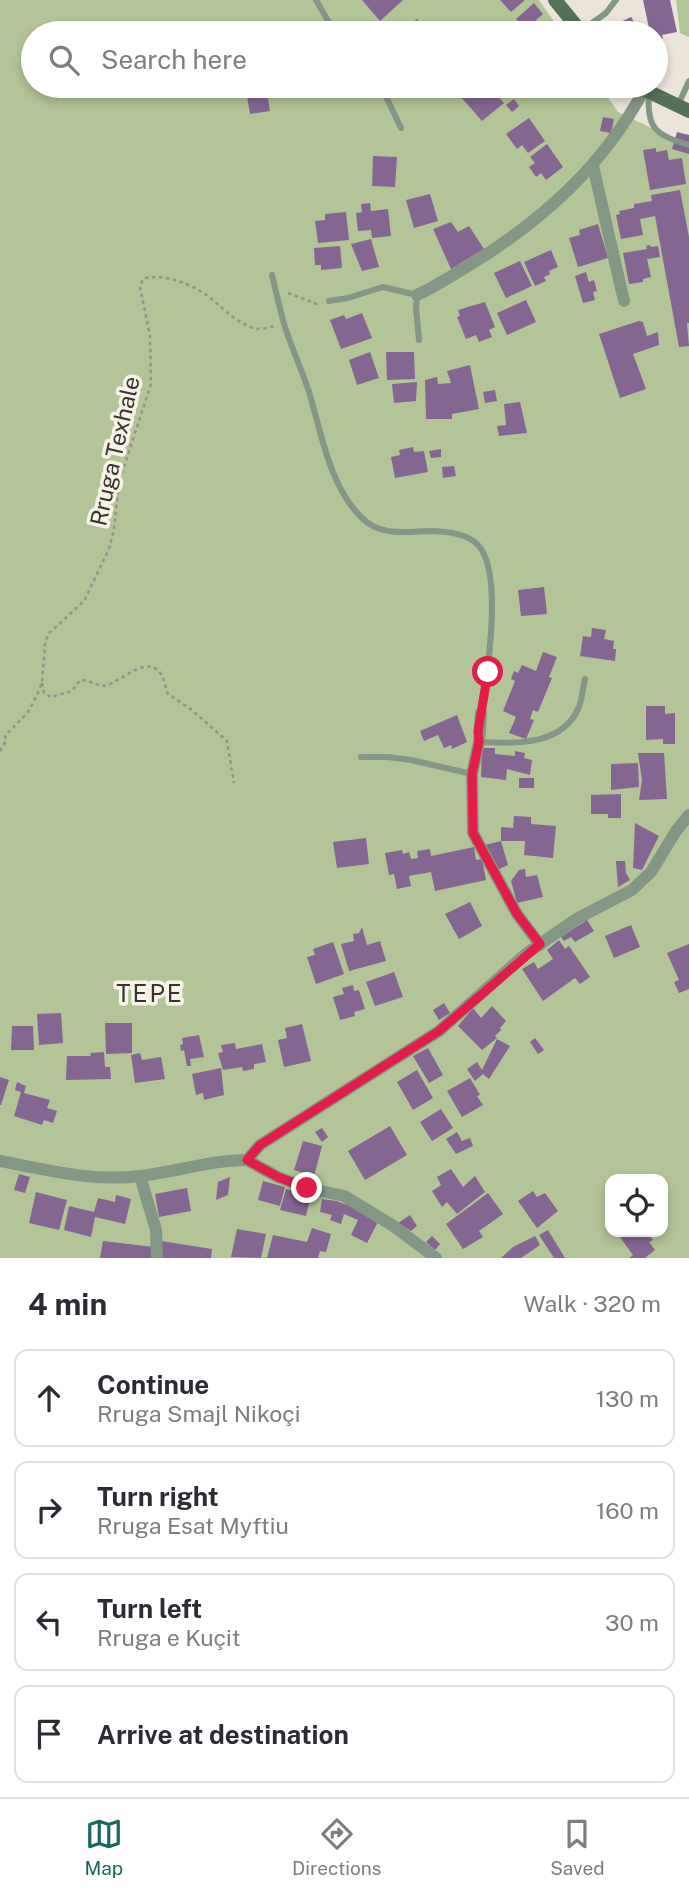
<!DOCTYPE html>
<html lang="en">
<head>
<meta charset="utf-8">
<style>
	:root { --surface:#fff; --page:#f7f7f7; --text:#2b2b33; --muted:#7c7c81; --line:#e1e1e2; --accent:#1a655d }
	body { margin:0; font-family:"Public Sans",sans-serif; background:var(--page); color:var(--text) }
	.controls { position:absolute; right:21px; bottom:21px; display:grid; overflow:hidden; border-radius:14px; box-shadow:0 4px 10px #0003 }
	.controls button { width:63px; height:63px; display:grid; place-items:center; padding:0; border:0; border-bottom:2px solid var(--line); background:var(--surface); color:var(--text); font:35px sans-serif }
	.stop { position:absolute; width:21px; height:21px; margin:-16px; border:5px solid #e11d48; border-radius:50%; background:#fff }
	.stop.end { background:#e11d48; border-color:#fff; box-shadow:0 2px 7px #0008 }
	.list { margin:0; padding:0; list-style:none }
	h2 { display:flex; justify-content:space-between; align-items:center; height:91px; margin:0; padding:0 28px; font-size:30px }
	h2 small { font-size:23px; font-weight:400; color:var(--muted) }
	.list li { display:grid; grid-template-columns:46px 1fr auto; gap:21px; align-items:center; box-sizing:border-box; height:98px; margin:0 14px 14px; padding:0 14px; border:2px solid var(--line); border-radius:14px }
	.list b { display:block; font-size:26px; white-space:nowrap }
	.list p { margin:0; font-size:23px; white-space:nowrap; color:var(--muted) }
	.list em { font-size:23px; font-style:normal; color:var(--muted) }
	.icon { flex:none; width:38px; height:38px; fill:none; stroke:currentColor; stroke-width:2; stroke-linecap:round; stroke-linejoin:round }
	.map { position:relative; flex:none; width:689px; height:1258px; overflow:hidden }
	.search { position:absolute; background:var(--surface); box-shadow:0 4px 10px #0003; left:21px; right:21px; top:21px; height:77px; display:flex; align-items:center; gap:18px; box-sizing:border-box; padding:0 24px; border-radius:38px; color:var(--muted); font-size:26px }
	.sheet { height:539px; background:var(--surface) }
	nav { display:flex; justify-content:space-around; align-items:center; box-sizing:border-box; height:98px; border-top:2px solid var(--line); background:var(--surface); font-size:19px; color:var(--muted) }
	nav a { display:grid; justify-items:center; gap:4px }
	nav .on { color:var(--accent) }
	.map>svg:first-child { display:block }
	.green { fill:#b3c497; fill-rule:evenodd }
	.building { fill:#856693 }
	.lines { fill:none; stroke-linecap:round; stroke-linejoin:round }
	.path { stroke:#98948c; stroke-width:2.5; stroke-dasharray:3.5 3.5; stroke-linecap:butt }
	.lane { stroke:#849785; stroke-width:6 }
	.street { stroke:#849785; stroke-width:12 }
	.secondary { stroke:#557157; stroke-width:14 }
	.route { stroke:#e11d48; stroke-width:9 }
	.labels { text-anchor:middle; stroke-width:7; stroke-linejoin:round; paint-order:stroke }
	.street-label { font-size:23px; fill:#363430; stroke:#f8f2e7 }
	.neighbourhood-label { font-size:24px; letter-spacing:2px; fill:#363430; stroke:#f8f2e7 }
</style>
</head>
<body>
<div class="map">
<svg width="689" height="1258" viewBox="0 0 689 1258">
	<rect width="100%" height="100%" fill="#ebe4da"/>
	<!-- green -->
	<g class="green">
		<path d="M0,0H539L562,33H33V86H600L618,112L689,146V1258H0ZM610,1179H663V1232H610Z"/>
		<polygon points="676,0 689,0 689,37 680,33"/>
	</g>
	<!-- building -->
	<g class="building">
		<polygon points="362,0 403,0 380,21"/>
		<polygon points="500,0 525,0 511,12"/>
		<polygon points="643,0 670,0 677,32 662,35 663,39 656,40 656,33 650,33"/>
		<polygon points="534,3 543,14 526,29 516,19"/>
		<polygon points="631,17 641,33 616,33 612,26"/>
		<polygon points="417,19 430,33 400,33"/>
		<polygon points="251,86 266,86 270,111 250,114 247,96 253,95"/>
		<polygon points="475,86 489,86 504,103 482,121 461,97"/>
		<polygon points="514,99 519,106 512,112 506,105"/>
		<polygon points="603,117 614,119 611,133 600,131"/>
		<polygon points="529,118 545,141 528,153 522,145 517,149 506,134"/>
		<polygon points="677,132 689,135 689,154 672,149"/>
		<polygon points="547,144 563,167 546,180 541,173 536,177 529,167 535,163 530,157"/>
		<polygon points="656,148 656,152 667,150 669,160 682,158 686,184 650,190 643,150"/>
		<polygon points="373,156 397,157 395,187 372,186"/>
		<polygon points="680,190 689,237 689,323 687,323 689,346 679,347 655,216 640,219 643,235 621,239 616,215 620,214 619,211 634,208 634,204 652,201 651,195"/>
		<polygon points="430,194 438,221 414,228 406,200"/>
		<polygon points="370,203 371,211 388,209 391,236 372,238 371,230 358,231 356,213 362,212 361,204"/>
		<polygon points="346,212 349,240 318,243 315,221 325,220 325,214"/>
		<polygon points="451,222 458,232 469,226 484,249 451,269 433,229"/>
		<polygon points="598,224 608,258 578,267 569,238 580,235 579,230"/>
		<polygon points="371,239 379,267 362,271 351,244"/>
		<polygon points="650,245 651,247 658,246 660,257 647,259 651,277 643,279 643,282 629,284 623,253 647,249 646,246"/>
		<polygon points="340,246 342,268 321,270 321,265 315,265 314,248"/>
		<polygon points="551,250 558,267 549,271 550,274 544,277 546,281 535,286 524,262"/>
		<polygon points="520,261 532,286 506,298 494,273"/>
		<polygon points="586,272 589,282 594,280 597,291 593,292 595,300 583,303 575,276"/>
		<polygon points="526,300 536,322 507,335 497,313"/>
		<polygon points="485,302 495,327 489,330 492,337 479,342 476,335 466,339 457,317 460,316 458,310"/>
		<polygon points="362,313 372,338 341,349 330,320 344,315 346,319"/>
		<polygon points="639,321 643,322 647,336 658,332 659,345 633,354 646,389 620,398 599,334"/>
		<polygon points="370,352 379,378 357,385 349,360"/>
		<polygon points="386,352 414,352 415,379 387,380"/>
		<polygon points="470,365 479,409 452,414 452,419 426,419 425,380 437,377 438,384 451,383 447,371"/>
		<polygon points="417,382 416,401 394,403 392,384"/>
		<polygon points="495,390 497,401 485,403 483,392"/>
		<polygon points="520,402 527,433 499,436 497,426 506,425 504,404"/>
		<polygon points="413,447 414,452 424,451 428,472 395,478 391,457 400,455 399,450"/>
		<polygon points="441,449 441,457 431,458 429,451"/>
		<polygon points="454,466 456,476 443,478 442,467"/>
		<polygon points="544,587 547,614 521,616 518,590"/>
		<polygon points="592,628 606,630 604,639 614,641 613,649 616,649 615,661 580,656 583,636 591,637"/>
		<polygon points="543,652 557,657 549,677 552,678 538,712 533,710 530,719 534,720 526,739 509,733 516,717 503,711 515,681 511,679 514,671 518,673 522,665 536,671"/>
		<polygon points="646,706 665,706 665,714 675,713 675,744 663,744 663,739 646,740"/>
		<polygon points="457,715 467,742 452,749 451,745 444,748 438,735 424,741 420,731"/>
		<polygon points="482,748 495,748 495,754 515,756 515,751 525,753 524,758 532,760 530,775 507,769 506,780 481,777"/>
		<polygon points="638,753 664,753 667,799 639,800 642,780"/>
		<polygon points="638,763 639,787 611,790 611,764"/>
		<rect x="519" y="778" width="15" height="10"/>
		<polygon points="621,794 621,818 608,818 608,814 591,814 591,795"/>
		<polygon points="514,816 531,817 531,824 556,826 553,858 524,855 525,841 501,841 501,827 513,828"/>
		<polygon points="635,823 659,836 642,870 633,868"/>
		<polygon points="366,838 369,864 337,868 333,842"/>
		<polygon points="501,841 508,865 497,870 485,845"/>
		<polygon points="474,847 476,860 482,859 486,880 435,891 431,872 409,876 411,886 397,889 394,874 389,875 385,853 402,850 403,854 409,852 411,859 418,858 417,851 430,849 431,856"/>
		<polygon points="616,861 625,861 626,873 630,880 618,887"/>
		<polygon points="525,869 526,877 537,875 543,897 517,903 511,881 519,870"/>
		<polygon points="470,902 482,926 459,939 445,914"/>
		<polygon points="587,920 594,931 575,942 571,937 564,941 561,937"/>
		<polygon points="631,925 640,947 614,958 605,936"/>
		<polygon points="362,927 367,945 380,941 386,961 349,971 341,944 354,941 353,934 359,933"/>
		<polygon points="559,940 565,949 569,946 590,977 580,984 575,978 543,1001 522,969 534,962 538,969 553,959 547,950"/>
		<polygon points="333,942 344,974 316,984 307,957 315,955 313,949"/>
		<polygon points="689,944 689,989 679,993 674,982 679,980 667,953"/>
		<polygon points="394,972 403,997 375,1006 366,982"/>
		<polygon points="353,985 354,991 359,990 365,1009 354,1012 355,1016 340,1020 333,997 344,994 342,988"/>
		<polygon points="444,1003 450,1013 439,1020 433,1010"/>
		<polygon points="492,1006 506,1021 500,1028 501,1030 495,1036 497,1038 482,1050 458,1026 473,1008 481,1018"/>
		<polygon points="61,1013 63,1043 39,1045 37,1014"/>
		<polygon points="105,1023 132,1023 132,1053 106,1054"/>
		<polygon points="302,1024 311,1061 284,1067 278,1040 287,1038 285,1028"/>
		<polygon points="12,1026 33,1026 34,1050 11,1050"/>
		<polygon points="199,1035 204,1057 190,1059 191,1066 187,1066 184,1050 181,1051 180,1045 183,1044 182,1038"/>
		<polygon points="535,1038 544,1050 538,1054 530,1042"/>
		<polygon points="497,1039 510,1046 489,1079 483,1074 475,1081 467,1069 477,1062 482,1070"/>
		<polygon points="235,1043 236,1049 262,1044 266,1062 254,1064 254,1069 243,1071 242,1067 223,1070 218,1053 223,1052 221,1045"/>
		<polygon points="428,1048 443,1075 429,1083 413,1056"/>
		<polygon points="104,1052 105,1067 110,1067 111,1079 66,1080 67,1056 91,1056 90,1053"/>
		<polygon points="140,1053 142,1060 161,1057 165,1079 135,1083 131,1055"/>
		<polygon points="221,1068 224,1095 204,1100 203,1093 196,1095 192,1074"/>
		<polygon points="417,1070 433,1098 413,1110 397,1082"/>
		<polygon points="0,1077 9,1080 1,1105 0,1105"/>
		<polygon points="470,1078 480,1095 477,1096 483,1105 462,1117 447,1091"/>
		<polygon points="17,1082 26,1086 24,1093 50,1100 47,1108 57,1111 53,1123 44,1120 42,1125 14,1116 21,1092 15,1090"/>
		<polygon points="441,1109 453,1128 432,1141 420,1122"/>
		<polygon points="390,1126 407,1155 365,1180 348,1151"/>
		<polygon points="322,1128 328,1137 322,1142 315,1132"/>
		<polygon points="457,1132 462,1141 470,1138 473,1146 456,1154 446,1139"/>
		<polygon points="303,1141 322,1146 314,1176 294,1170"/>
		<polygon points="451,1169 463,1187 475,1176 485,1192 457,1214 447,1202 442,1207 432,1191 441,1185 437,1177"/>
		<polygon points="19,1174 30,1177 25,1193 14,1190"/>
		<polygon points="230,1177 228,1195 216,1200 218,1182"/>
		<polygon points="263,1181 285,1187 280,1206 258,1200"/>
		<polygon points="187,1188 191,1211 159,1217 155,1194"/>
		<polygon points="286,1189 311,1195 306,1216 280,1210"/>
		<polygon points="533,1191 537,1197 545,1193 558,1211 537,1228 518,1201"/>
		<polygon points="36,1192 67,1200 59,1230 29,1223"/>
		<polygon points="488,1193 503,1214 479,1231 483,1237 463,1249 446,1224"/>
		<polygon points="116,1195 131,1199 125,1224 95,1217 91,1237 64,1230 69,1206 94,1212 98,1198 115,1202"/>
		<polygon points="322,1199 336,1201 350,1206 378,1222 367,1243 351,1235 358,1220 344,1214 341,1224 330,1220 332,1215 320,1212"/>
		<polygon points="410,1215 417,1226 411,1231 398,1223"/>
		<polygon points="312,1228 331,1234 326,1252 320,1251 318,1258 267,1258 273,1235 307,1242"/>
		<polygon points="237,1229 266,1234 261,1258 231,1257"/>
		<polygon points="548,1230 565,1258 554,1258 539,1235"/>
		<polygon points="619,1232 647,1232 653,1240 649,1242 655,1250 645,1258 629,1258 633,1255 617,1233"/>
		<polygon points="432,1236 440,1244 435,1250 426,1242"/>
		<polygon points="535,1236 540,1245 521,1258 501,1258 513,1247"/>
		<polygon points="103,1241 154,1247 153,1258 100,1258"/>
		<polygon points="161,1241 212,1249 211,1258 161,1258"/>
	</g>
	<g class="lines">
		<!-- path -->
		<g class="path">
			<polyline points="288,293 317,304 321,303"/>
			<path d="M42,683L44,693L51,697L72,691L80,680C90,679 97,688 107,685C123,680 148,654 161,674C165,680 165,687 168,694L192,710L227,741L234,783"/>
			<path d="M0,751L6,741L5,736L28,712L36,697L42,683L45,644L48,634L84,601L109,549L114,529L119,482L151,384L150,336L140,287L143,279C159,273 186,282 200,291C219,302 232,321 253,328C259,330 268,328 274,326"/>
		</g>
		<!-- lane -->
		<g class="lane">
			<polyline points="316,0 335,33"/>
			<polyline points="581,31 606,13 616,0"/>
			<polyline points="381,86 401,128"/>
			<path d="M649,94C646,130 657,135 689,145"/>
			<polyline points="678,105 689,81"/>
			<path d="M272,275C276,292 280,310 285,327C292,349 302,370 309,392C322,434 329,486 362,518C380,536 404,532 427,531C442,531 467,533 478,545C504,573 487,676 481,712"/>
			<polyline points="329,301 348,298 383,287 417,295 416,308 419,340"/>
			<path d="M480,742C514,744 563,746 579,707C582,698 583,688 585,679"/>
			<polyline points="361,757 388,757 411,760 472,774"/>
		</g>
		<!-- street -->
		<g class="street">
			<polyline points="593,166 624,301"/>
			<path d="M417,295C435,287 451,276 468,266C542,221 603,166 644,90"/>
			<polyline points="481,713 479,742 472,774 473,833 517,914 540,945"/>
			<polyline points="247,1160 260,1145 439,1031 527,953 578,918 632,890 651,872 676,831 689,815"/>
			<polyline points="247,1160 278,1177 307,1188 344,1196 392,1225 436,1258"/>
			<path d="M0,1161C46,1170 93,1182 140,1176C177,1172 210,1160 247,1160"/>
			<polyline points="140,1176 156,1230 157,1258"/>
		</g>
		<!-- secondary -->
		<g class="secondary">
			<polyline points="555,0 582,33"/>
			<polyline points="637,86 689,111"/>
		</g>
	</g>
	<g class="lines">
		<!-- route -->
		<polyline class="route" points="307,1188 278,1177 247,1160 260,1145 439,1031 540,944 517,914 473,833 472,774 479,742 478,731 488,672"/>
	</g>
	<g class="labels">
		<!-- street labels -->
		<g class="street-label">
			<text transform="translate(115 451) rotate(-77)" y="8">Rruga Texhale</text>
		</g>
		<!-- neighbourhood labels -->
		<g class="neighbourhood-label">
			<text x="150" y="1002">TEPE</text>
		</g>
	</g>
</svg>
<div class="controls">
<button><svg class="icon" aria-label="locate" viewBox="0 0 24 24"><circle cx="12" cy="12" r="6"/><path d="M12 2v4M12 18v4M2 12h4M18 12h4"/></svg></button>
</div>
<div class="stop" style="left:488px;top:672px"></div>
<div class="stop end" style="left:307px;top:1188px"></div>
<div class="search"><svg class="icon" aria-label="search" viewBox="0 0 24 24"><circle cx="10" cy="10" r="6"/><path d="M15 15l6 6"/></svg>Search here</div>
</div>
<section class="sheet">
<h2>4 min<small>Walk · 320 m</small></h2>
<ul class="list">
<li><svg class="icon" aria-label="ahead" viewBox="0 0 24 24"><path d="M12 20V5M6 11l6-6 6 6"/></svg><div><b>Continue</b><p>Rruga Smajl Nikoçi</p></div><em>130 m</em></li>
<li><svg class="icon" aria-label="right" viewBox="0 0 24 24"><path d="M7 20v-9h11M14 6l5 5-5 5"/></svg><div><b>Turn right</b><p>Rruga Esat Myftiu</p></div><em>160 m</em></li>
<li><svg class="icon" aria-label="left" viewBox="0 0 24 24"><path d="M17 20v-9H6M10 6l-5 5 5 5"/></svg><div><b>Turn left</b><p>Rruga e Kuçit</p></div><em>30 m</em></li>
<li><svg class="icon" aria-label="arrive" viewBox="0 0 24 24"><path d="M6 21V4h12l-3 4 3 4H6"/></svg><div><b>Arrive at destination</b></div></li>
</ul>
</section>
<nav>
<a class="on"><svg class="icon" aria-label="map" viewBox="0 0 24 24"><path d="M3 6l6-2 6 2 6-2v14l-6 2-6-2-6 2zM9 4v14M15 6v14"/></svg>Map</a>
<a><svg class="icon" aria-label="directions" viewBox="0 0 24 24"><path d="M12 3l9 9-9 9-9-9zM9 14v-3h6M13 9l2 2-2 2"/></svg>Directions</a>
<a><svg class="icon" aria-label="saved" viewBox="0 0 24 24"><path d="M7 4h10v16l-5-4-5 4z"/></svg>Saved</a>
</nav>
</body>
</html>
